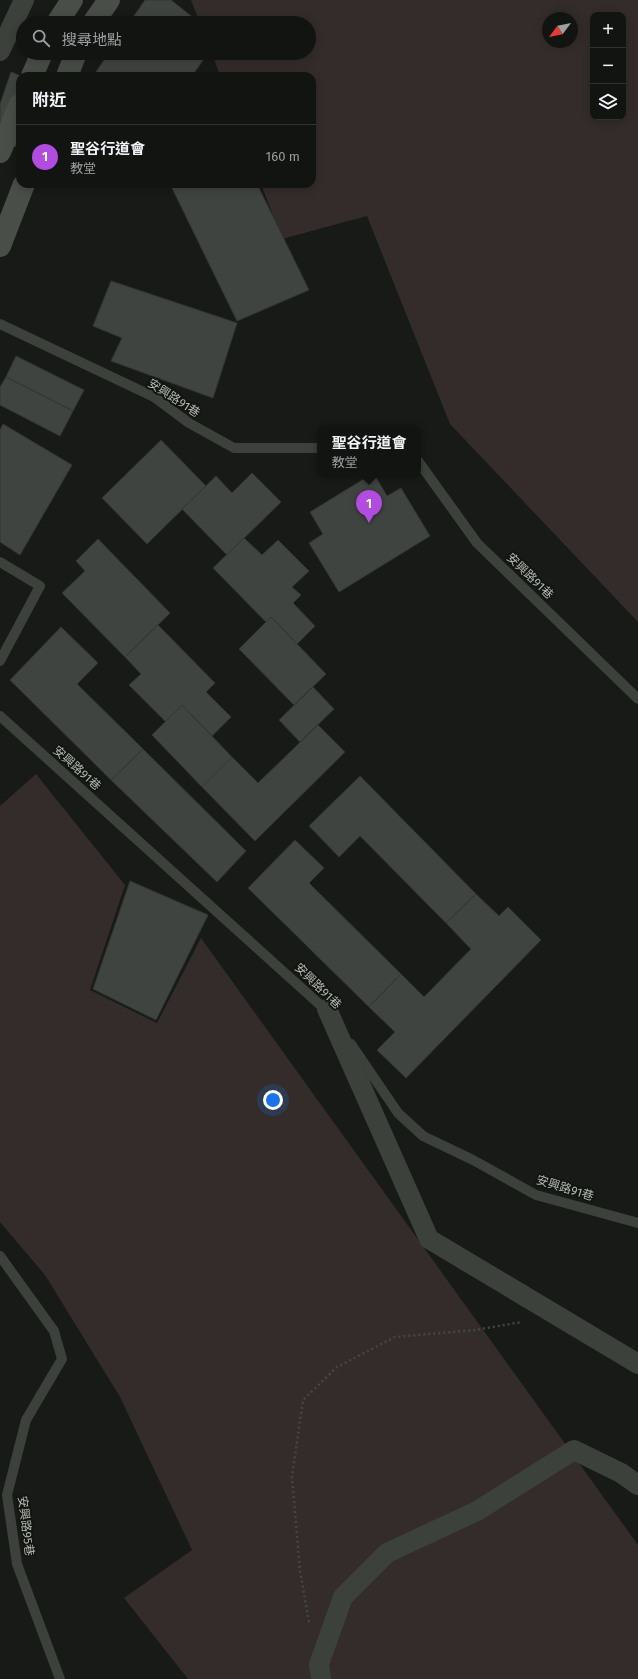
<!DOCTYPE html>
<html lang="zh-TW">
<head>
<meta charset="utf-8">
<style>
	:root { --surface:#121412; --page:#1f2120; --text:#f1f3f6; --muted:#9c9e9f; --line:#313332; --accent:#b14cde }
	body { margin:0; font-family:"Fira Sans","Noto Sans TC",sans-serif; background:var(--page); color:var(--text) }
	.controls { position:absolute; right:12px; top:12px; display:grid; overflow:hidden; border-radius:8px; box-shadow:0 2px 10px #0003 }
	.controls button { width:36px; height:36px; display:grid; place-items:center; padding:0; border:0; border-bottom:1px solid var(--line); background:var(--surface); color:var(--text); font:20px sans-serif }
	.compass { position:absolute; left:542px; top:12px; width:36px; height:36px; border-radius:50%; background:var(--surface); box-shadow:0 2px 10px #0003; rotate:238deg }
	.you { position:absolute; left:273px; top:1100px; width:14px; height:14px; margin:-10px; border:3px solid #fff; border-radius:50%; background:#1a73e8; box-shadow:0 0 0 6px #1a73e833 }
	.badge { display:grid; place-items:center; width:26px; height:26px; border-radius:50%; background:var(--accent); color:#fff; font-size:13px; font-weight:700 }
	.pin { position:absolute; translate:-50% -33px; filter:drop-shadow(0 1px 2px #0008) }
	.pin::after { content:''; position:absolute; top:21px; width:14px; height:12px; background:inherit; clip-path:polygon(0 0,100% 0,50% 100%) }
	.popup { position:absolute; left:317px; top:425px; width:104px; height:52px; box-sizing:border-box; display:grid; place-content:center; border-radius:8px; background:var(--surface); filter:drop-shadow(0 1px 3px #0005); font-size:13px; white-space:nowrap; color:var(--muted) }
	.popup b { font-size:15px; color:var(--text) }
	.popup::after { content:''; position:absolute; left:50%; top:100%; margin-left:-8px; border:8px solid transparent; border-top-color:var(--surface) }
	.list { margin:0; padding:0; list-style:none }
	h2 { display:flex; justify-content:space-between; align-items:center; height:52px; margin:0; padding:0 16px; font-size:17px }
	h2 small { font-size:13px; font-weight:400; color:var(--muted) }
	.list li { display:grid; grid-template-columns:26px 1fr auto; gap:12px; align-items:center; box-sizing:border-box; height:64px; padding:0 16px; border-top:1px solid var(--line) }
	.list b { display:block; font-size:15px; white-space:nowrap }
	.list p { margin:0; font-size:13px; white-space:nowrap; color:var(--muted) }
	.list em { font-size:13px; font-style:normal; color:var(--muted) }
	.icon { flex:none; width:22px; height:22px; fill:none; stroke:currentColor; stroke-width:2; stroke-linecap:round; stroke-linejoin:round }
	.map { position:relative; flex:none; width:638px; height:1679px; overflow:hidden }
	.search { position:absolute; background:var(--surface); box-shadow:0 2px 10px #0003; left:16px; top:16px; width:300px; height:44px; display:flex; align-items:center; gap:10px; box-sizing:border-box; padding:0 14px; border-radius:22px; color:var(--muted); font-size:15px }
	.panel { position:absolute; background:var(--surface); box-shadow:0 2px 10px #0003; left:16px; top:72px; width:300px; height:116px; border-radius:12px }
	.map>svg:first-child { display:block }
	.green { fill:#332c2b; fill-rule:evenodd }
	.building { fill:#404440; stroke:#323633 }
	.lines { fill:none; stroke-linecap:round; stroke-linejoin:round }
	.path { stroke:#434742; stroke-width:2.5; stroke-dasharray:2 3; stroke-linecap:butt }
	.lane { stroke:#3c413c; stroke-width:10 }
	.street { stroke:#3c413c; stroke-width:20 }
	.secondary { stroke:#494e48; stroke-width:22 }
	.labels { text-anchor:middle; stroke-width:4; stroke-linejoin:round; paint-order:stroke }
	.street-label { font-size:12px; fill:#afb8ac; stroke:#131513 }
</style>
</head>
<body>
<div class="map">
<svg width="638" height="1679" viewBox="0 0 638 1679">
	<rect width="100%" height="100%" fill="#181a18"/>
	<!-- green -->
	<g class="green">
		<path d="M191,0H638V622L450,424L367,216L282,239L261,184H312V76H220L212,53H309V23H200ZM593,15H623V117H593ZM548,18H572V42H548Z"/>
		<polygon points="36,774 125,885 90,990 157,1023 201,938 638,1545 638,1679 188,1679 124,1598 192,1550 120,1397 45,1275 0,1222 0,806"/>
	</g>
	<!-- building -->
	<g class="building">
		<polygon points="145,0 171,0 200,23 129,23"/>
		<polygon points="109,53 208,53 192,76 93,76"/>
		<polygon points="11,72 21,76 20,148 0,141 0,104"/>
		<polygon points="170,184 257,184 309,290 237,321"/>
		<polygon points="111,281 237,323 213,398 111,361 122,338 93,326"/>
		<polygon points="16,356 84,390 73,411 6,377"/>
		<polygon points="6,377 73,411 60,436 0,405 0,387"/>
		<polygon points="3,424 72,465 20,555 0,542 0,430"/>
		<polygon points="161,440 206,486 147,544 102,498"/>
		<polygon points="252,473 281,502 227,555 182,509 216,476 232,493"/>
		<polygon points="372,474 374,474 387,496 401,488 430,536 339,592 309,543 323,534 310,512"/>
		<polygon points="244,538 262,555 278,540 309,571 292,587 301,595 293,603 315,626 297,644 271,617 266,622 213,568"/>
		<polygon points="98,539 170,613 125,657 62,593 85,571 76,561"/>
		<polygon points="271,617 326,674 294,705 239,649"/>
		<polygon points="158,625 215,683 206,692 231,717 212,736 182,705 166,722 129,685 141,674 125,657"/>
		<polygon points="61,627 98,663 77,684 143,749 111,780 10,680"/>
		<polygon points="313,687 334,709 300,742 279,720"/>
		<polygon points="182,705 232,757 202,787 152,735"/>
		<polygon points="318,725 345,752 255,841 202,787 232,757 258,783"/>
		<polygon points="143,749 246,851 217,882 111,780"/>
		<polygon points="360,776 476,894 446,923 360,836 339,857 309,826"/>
		<polygon points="295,840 324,868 309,883 401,974 369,1007 248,888"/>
		<polygon points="130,881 208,915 156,1020 93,989"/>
		<polygon points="476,894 499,916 508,907 541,940 406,1078 377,1050 395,1032 369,1007 401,974 424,997 471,949 446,923"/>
	</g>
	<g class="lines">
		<!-- path -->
		<polyline class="path" points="309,1622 300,1571 292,1477 303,1400 337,1367 395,1337 475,1330 522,1322"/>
		<!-- lane -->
		<g class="lane">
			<polyline points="0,324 154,397 189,423 234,448 320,448"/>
			<polyline points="418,461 477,543 638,699"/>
			<polyline points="0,562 40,586 0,661"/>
			<polyline points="0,716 328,1012"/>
			<polyline points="351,1044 398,1113 423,1136 473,1160 536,1195 638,1223"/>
			<polyline points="0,1256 54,1331 62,1359 26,1420 7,1495 17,1564 60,1679"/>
		</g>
		<!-- street -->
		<g class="street">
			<polyline points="0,51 24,0"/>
			<polyline points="327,1009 429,1239 638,1364"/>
			<polyline points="321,1679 319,1664 343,1597 387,1553 477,1511 574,1450 621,1473 638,1485"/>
		</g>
		<!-- secondary -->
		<g class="secondary">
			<polyline points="57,23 72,0"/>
			<polyline points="93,23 109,0"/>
			<polyline points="32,76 42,53"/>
			<polyline points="67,76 76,53"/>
			<polyline points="0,152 20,104"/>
			<polyline points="0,246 24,184"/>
		</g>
	</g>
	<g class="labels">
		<!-- street labels -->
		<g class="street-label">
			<text transform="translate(174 398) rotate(33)" y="4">安興路91巷</text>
			<text transform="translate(530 576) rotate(44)" y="4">安興路91巷</text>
			<text transform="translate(77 768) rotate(42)" y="4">安興路91巷</text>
			<text transform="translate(318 986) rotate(44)" y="4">安興路91巷</text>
			<text transform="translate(565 1188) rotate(17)" y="4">安興路91巷</text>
			<text transform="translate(26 1526) rotate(83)" y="4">安興路95巷</text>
		</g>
	</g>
</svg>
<div class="controls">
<button>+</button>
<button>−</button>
<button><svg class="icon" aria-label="layers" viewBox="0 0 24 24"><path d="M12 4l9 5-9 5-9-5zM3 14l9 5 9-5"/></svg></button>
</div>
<svg class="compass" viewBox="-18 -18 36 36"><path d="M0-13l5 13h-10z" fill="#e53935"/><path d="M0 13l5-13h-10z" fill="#9c9e9f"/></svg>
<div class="you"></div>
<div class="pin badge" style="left:369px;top:523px">1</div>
<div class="popup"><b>聖谷行道會</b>教堂</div>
<div class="search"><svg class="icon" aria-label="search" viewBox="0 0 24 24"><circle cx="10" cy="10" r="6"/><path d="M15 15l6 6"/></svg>搜尋地點</div>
<section class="panel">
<h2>附近<small></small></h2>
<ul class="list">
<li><span class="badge">1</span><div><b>聖谷行道會</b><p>教堂</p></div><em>160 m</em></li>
</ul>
</section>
</div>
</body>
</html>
